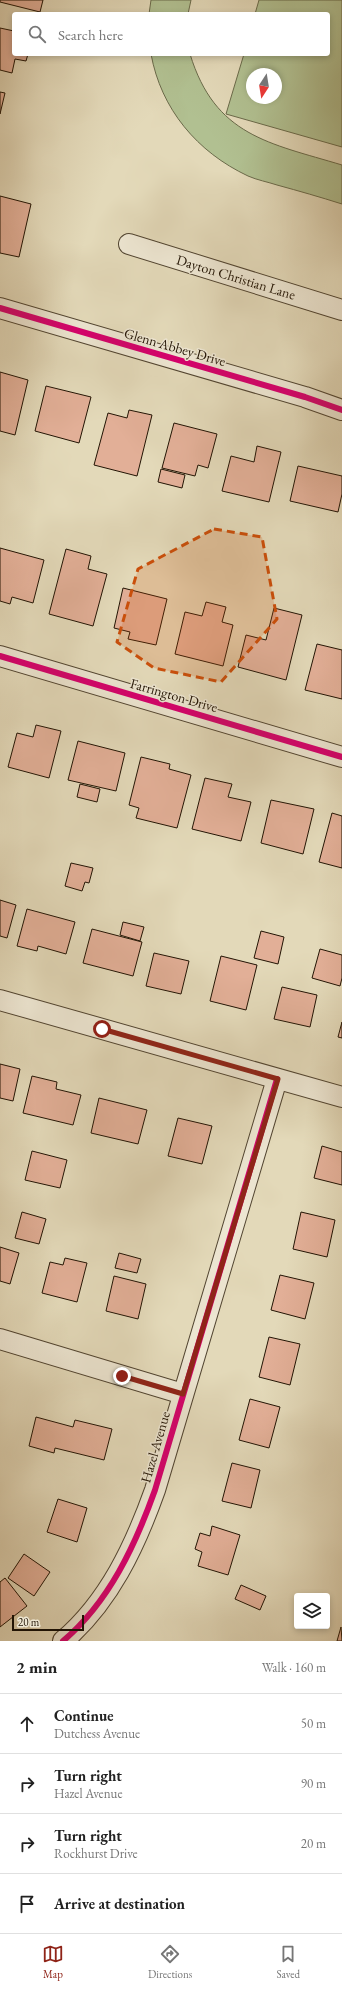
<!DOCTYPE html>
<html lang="en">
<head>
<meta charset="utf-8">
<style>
	:root { --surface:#fff; --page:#f2f2f2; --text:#222; --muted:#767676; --line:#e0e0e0; --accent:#8f2418 }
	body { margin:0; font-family:"EB Garamond",serif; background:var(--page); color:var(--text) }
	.controls { position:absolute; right:12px; bottom:12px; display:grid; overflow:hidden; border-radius:4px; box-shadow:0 2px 6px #0003 }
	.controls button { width:36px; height:36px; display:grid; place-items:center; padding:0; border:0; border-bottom:1px solid var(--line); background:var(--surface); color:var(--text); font:20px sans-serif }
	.compass { position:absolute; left:246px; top:68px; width:36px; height:36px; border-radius:50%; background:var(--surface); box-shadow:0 2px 6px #0003; rotate:192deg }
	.scale { position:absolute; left:12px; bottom:10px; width:72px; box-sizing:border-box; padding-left:4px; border:2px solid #221404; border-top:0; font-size:11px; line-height:14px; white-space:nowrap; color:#221404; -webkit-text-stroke:3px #ede6d2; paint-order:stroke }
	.stop { position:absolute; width:12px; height:12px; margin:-9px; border:3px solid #8f2418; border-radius:50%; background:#fff }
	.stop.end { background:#8f2418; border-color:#fff; box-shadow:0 1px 4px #0008 }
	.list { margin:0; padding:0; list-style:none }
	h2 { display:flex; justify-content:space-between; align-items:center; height:52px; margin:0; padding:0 16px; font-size:17px }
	h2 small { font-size:13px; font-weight:400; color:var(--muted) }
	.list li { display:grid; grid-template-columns:26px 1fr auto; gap:12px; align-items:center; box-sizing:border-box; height:60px; padding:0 16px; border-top:1px solid var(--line) }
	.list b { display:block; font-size:15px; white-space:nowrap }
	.list p { margin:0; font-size:13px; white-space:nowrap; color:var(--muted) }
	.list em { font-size:13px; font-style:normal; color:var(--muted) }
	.icon { flex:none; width:22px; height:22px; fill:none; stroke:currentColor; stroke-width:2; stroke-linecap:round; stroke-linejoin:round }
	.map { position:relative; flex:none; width:342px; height:1641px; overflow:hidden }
	.search { position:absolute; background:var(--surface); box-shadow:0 2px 6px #0003; left:12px; right:12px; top:12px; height:44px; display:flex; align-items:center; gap:10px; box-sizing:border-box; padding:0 14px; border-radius:4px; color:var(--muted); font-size:15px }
	.sheet { height:292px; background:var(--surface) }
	nav { display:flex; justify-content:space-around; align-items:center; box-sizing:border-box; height:56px; border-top:1px solid var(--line); background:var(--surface); font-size:11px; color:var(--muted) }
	nav a { display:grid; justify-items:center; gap:2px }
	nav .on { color:var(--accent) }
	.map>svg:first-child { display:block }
	.green { fill:#b1c091; stroke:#6a6a4a; fill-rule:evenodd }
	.building { fill:#e2af97; stroke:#221404 }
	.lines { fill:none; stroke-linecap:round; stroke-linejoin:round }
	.minor-casing { stroke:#524531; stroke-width:22 }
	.minor { stroke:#ede6d2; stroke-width:20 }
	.cycleway-casing { stroke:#ede6d2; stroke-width:8 }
	.cycleway { stroke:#d6006c; stroke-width:6 }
	.route { stroke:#8f2418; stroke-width:5 }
	.marked { fill:#ca4f0b; fill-opacity:0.2; stroke:#ca4f0b; stroke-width:3; stroke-dasharray:8 5; stroke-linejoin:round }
	.labels { text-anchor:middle; stroke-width:3; stroke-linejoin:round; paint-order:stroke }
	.street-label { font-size:14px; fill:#221404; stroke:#ede6d2 }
</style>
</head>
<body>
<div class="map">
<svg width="342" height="1641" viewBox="0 0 342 1641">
	<rect width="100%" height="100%" fill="#e3d9b9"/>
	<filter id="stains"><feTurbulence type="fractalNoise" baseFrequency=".005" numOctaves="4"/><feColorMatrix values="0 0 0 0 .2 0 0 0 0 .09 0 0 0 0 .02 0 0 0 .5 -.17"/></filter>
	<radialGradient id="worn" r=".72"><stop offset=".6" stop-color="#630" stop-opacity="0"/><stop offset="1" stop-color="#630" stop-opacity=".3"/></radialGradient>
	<!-- green -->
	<g class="green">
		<polygon points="151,0 191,0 188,14 149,14"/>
		<path d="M259,0H342V147L226,114L244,54H328V14H255ZM252,74H276V98H252Z"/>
		<path d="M151,54H190C215,136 269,143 342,165V204C320,197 299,191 277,185C268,182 257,180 248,176C197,152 161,109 151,54Z"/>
	</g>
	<!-- building -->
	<g class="building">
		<polygon points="0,0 43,0 40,12 0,2"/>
		<polygon points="0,28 14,31 14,54 28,54 26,61 15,59 12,73 0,70"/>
		<polygon points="0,92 5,93 0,114"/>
		<polygon points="0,196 31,204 19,257 0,253"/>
		<polygon points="0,372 28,380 15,435 0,431"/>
		<polygon points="46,386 91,397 79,443 35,431"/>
		<polygon points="129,410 152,415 137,476 94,465 108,413 127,418"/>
		<polygon points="174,423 217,434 208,468 198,465 195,476 162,468"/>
		<polygon points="257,446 281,452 269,502 222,491 231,456 254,462"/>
		<polygon points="298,466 342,476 342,494 338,512 290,501"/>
		<polygon points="161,469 185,475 182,488 158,482"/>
		<polygon points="0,548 44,560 33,603 12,597 10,604 0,601"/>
		<polygon points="66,549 91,556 88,569 107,574 93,626 49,614"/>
		<polygon points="123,588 167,599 156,645 128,639 130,632 114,628"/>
		<polygon points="206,602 226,607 222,622 233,625 223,666 175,654 185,612 202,616"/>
		<polygon points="274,608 302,615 286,680 238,667 246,635 266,640"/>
		<polygon points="317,644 342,650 342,699 305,690"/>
		<polygon points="36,725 61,731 49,778 8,767 17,733 33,737"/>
		<polygon points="78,741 125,753 116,791 68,780"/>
		<polygon points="141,757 170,764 169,769 191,775 177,828 136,818 139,808 129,805"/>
		<polygon points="205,778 232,784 228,797 251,802 241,841 192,829"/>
		<polygon points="80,784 100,789 97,802 77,797"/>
		<polygon points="271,800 314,809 303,854 261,843"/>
		<polygon points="332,813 342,816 342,868 319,862"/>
		<polygon points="71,863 93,868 89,883 85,882 82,891 65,886"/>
		<polygon points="0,900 16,905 7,938 0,936"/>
		<polygon points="27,909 75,922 66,954 38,946 37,951 17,946"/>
		<polygon points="123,922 144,927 140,941 120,935"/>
		<polygon points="92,929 142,942 133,976 83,963"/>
		<polygon points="261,931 284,937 278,964 254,958"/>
		<polygon points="320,949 342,955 342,978 340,986 312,978"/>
		<polygon points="154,953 189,961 181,994 146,986"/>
		<polygon points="221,956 257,965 246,1010 210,1001"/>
		<polygon points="282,987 317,995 310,1027 274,1019"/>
		<polygon points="342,1022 342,1038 338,1037"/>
		<polygon points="0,1064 20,1069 13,1101 0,1098"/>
		<polygon points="32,1076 57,1082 56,1089 81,1095 73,1125 23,1113"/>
		<polygon points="99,1098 147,1110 138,1144 91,1133"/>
		<polygon points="178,1118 212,1126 202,1164 168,1156"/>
		<polygon points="322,1146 342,1152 342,1185 314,1178"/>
		<polygon points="32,1151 67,1160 60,1188 25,1180"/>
		<polygon points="22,1212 46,1219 39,1244 15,1238"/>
		<polygon points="301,1212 335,1220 327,1257 293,1249"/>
		<polygon points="0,1247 19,1253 10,1284 0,1281"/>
		<polygon points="119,1253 141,1259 137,1273 115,1268"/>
		<polygon points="65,1258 87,1263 77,1302 42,1293 50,1262 63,1265"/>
		<polygon points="280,1275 314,1283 305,1319 271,1310"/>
		<polygon points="114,1276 146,1284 138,1319 106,1311"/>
		<polygon points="269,1337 300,1344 290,1385 259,1377"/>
		<polygon points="250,1399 280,1407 269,1448 239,1440"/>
		<polygon points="36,1417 73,1427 75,1420 112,1429 104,1460 55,1448 54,1453 29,1446"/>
		<polygon points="232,1463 260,1470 251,1508 222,1501"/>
		<polygon points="58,1499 87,1508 77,1542 47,1532"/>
		<polygon points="212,1526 240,1535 228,1575 198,1566 202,1552 195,1549 200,1533 210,1536"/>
		<polygon points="24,1554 50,1572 34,1596 8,1578"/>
		<polygon points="5,1578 27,1606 0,1627 0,1582"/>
		<polygon points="241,1585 266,1596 260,1610 235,1599"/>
		<polygon points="341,1627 342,1641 337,1641"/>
	</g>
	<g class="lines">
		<!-- minor casing -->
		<g class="minor-casing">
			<g id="minor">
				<polyline points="129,244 342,310"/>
				<polyline points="0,308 305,397 342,410"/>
				<polyline points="0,656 342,757"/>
				<polyline points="0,1000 342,1097"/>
				<polyline points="0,1339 183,1394"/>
				<path d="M63,1641C109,1602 135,1546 155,1490L277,1079"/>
			</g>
		</g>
		<!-- minor -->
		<use href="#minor" class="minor"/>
		<!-- cycleway casing -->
		<g class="cycleway-casing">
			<g id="cycleway">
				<polyline points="0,308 305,397 342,410"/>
				<polyline points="0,656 342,757"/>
				<path d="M63,1641C109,1602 135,1546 155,1490L277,1079"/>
			</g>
		</g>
		<!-- cycleway -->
		<use href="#cycleway" class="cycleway"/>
	</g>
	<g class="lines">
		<!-- route -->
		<polyline class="route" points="102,1029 278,1079 183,1394 122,1376"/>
	</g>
	<!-- marked area -->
	<path class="marked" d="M214,529L262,537L277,619L221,682L154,668L117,642L138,569Z"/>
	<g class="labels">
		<!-- street labels -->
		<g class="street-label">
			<text transform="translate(236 277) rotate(17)" y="5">Dayton Christian Lane</text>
			<text transform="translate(175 347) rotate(16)" y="5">Glenn Abbey Drive</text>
			<text transform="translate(174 695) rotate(16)" y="5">Farrington Drive</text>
			<text transform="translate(155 1447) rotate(-74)" y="5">Hazel Avenue</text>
		</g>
	</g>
	<rect width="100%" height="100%" filter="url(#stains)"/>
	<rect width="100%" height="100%" fill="url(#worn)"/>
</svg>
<div class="controls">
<button><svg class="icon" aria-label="layers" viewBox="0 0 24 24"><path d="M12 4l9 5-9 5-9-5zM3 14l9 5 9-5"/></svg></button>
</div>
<svg class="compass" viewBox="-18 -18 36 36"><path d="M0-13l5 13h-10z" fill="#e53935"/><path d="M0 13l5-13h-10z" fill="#767676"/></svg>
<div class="scale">20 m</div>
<div class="stop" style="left:102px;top:1029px"></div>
<div class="stop end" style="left:122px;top:1376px"></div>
<div class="search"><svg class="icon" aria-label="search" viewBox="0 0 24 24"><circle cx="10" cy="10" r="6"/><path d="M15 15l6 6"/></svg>Search here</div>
</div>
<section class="sheet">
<h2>2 min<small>Walk · 160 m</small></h2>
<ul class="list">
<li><svg class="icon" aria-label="ahead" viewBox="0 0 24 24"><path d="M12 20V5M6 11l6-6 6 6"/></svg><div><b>Continue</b><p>Dutchess Avenue</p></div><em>50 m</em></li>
<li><svg class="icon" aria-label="right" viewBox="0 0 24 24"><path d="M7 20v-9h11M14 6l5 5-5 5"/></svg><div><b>Turn right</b><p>Hazel Avenue</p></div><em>90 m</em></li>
<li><svg class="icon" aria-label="right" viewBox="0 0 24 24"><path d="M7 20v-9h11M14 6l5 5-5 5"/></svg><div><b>Turn right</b><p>Rockhurst Drive</p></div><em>20 m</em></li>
<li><svg class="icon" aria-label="arrive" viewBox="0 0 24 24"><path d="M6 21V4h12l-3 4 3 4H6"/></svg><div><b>Arrive at destination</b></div></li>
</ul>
</section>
<nav>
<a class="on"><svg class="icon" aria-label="map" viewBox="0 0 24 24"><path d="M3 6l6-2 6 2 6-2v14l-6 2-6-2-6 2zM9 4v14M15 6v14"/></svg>Map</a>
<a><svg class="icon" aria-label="directions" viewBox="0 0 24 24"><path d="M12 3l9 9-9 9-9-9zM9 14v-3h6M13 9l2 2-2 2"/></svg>Directions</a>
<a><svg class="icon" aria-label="saved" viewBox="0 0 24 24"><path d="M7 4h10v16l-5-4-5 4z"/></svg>Saved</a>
</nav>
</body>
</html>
